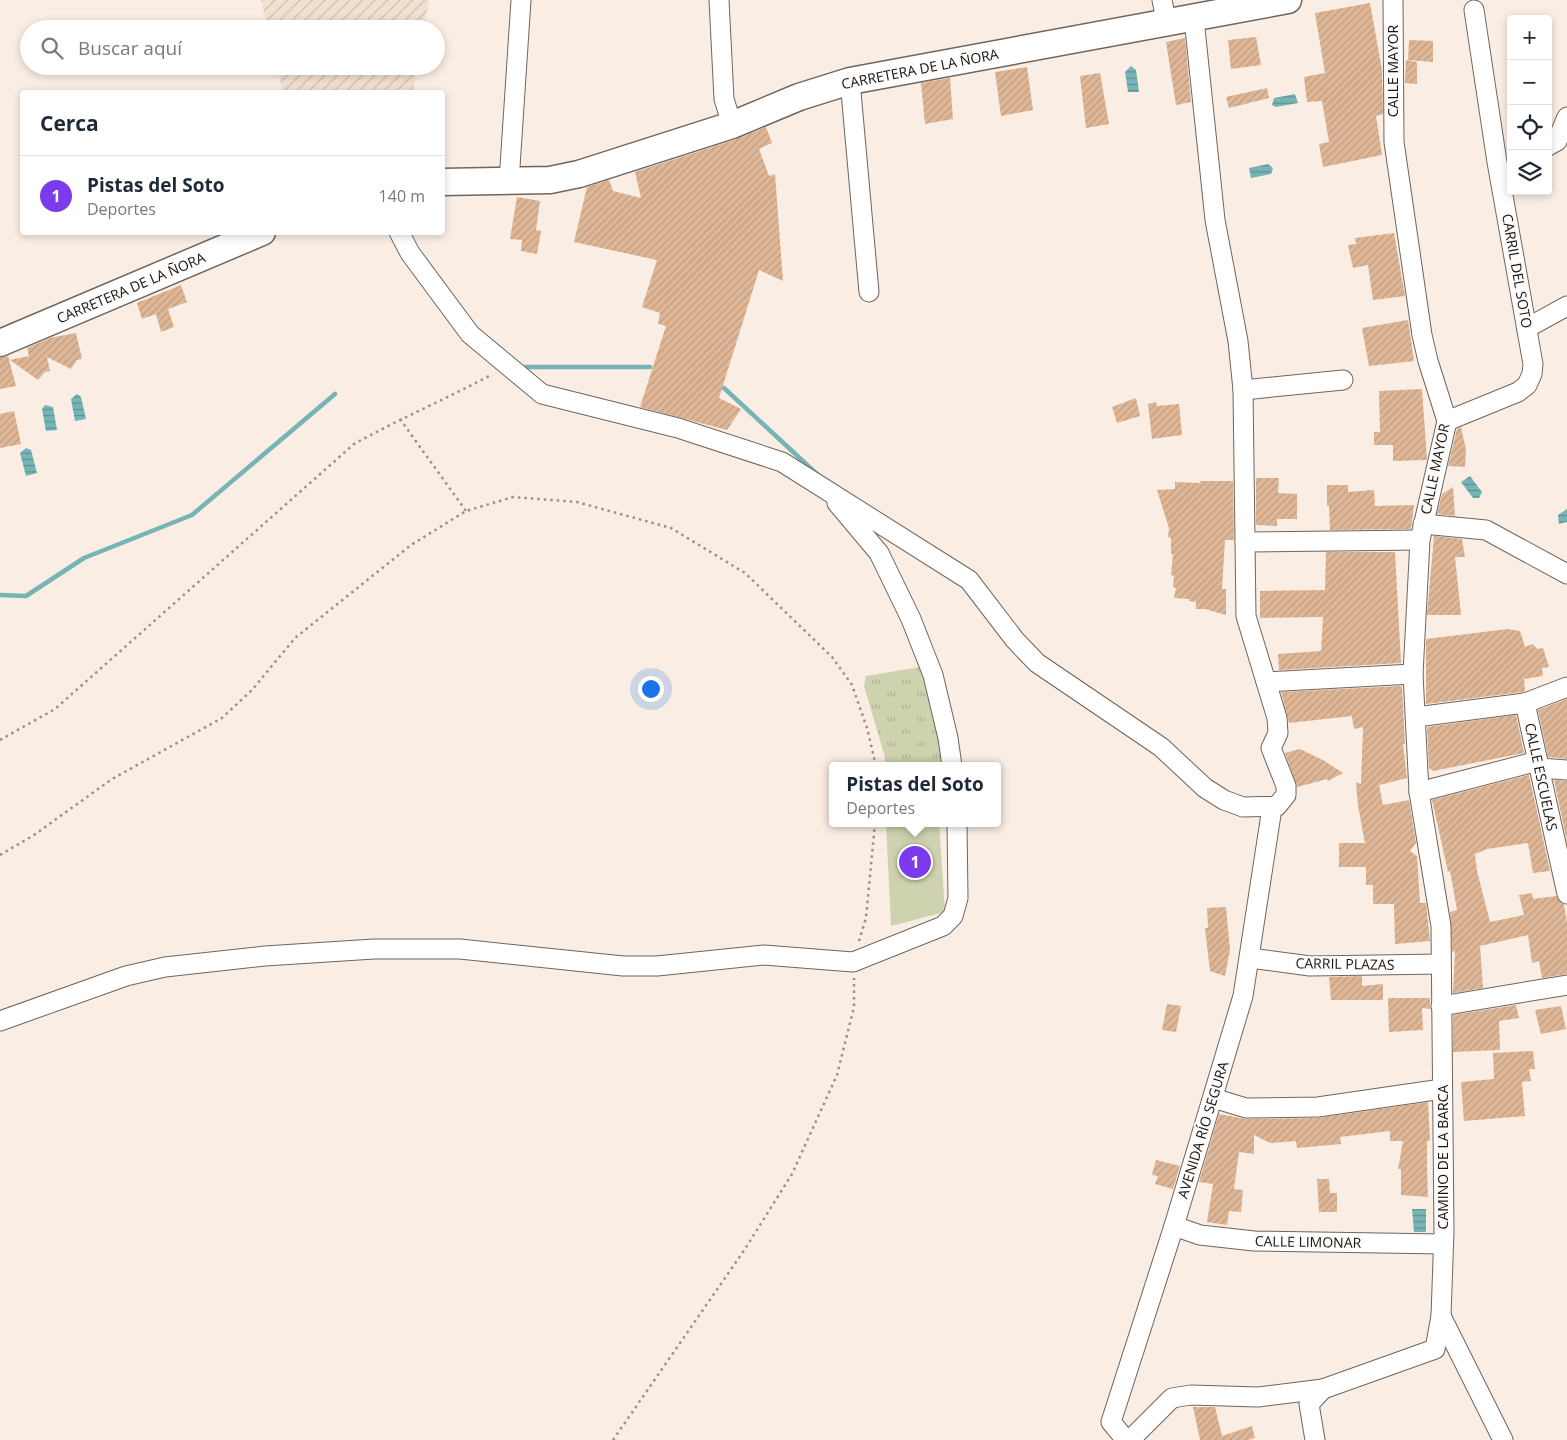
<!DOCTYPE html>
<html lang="es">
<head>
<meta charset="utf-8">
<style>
	:root { --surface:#fff; --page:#f2f2f3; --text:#1f2937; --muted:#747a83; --line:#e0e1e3; --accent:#7c3aed }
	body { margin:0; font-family:"Open Sans",sans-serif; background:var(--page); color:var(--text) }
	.controls { position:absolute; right:15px; top:15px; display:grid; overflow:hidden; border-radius:5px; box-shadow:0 2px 8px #0003 }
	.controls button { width:45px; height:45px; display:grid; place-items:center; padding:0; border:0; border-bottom:1px solid var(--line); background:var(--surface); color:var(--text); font:25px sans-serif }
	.you { position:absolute; left:650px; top:688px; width:18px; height:18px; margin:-12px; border:4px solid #fff; border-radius:50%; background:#1a73e8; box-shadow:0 0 0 8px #1a73e833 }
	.badge { display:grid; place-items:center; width:32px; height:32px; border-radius:50%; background:var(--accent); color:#fff; font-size:16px; font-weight:700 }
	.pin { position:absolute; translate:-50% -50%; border:2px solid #fff; box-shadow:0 1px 5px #0006 }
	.popup { position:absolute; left:829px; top:762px; width:172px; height:65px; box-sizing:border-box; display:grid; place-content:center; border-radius:5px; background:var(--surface); filter:drop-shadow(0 1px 4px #0005); font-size:16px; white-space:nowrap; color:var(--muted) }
	.popup b { font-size:19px; color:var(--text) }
	.popup::after { content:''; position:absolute; left:50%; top:100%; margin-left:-10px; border:10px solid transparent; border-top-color:var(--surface) }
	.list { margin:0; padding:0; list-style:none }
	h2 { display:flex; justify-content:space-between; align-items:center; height:65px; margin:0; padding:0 20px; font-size:21px }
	h2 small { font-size:16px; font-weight:400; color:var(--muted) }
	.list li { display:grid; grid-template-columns:32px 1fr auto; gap:15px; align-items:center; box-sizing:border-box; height:80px; padding:0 20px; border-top:1px solid var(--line) }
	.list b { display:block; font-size:19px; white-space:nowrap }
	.list p { margin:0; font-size:16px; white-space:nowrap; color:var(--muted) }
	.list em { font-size:16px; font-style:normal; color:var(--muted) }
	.icon { flex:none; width:28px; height:28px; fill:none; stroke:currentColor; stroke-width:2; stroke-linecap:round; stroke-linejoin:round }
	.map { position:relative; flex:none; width:1567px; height:1440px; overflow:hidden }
	.search { position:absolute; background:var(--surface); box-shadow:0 2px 8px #0003; left:20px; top:20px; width:425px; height:55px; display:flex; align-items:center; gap:12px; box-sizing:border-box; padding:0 18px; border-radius:28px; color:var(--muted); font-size:19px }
	.panel { position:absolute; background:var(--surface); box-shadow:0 2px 8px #0003; left:20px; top:90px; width:425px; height:145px; border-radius:5px }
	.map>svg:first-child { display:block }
	.industrial { fill:url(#industrial-furrows) }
	.grass { fill:url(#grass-tufts) }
	.pitch { fill:#ced2af }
	.water { fill:url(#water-rules) }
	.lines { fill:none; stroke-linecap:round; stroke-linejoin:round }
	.stream { stroke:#76b4b6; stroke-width:4.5 }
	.building { fill:url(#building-hatch) }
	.street-casing { stroke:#6f655d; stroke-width:21 }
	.secondary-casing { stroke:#6f655d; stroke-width:29 }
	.path { stroke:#99918a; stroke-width:2.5; stroke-dasharray:2.5 4; stroke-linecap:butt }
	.street { stroke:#fff; stroke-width:19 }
	.secondary { stroke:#fff; stroke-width:26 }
	.labels { text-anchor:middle; stroke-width:4.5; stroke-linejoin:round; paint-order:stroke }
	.street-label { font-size:14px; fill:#181411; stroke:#fefcfa }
</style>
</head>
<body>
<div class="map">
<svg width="1567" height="1440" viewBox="0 0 1567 1440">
	<defs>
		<pattern id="industrial-furrows" width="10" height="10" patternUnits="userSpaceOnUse" patternTransform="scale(1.25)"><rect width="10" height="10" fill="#f2e0d1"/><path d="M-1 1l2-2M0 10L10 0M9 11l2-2" fill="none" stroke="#cfbfb2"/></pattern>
		<pattern id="grass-tufts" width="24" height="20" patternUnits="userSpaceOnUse" patternTransform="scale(1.25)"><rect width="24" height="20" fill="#ced2af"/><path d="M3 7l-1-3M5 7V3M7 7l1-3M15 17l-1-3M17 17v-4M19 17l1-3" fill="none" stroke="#b0b396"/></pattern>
		<pattern id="water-rules" width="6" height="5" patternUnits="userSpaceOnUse" patternTransform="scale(1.25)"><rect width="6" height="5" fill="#76b4b6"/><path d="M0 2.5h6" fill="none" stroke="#609193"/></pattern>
		<pattern id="building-hatch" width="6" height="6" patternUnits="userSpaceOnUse" patternTransform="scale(1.25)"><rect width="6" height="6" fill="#dfb797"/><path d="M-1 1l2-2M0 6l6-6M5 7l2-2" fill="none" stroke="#bf9c81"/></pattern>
	</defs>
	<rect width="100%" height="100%" fill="#f9ede4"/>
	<!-- industrial -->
	<g class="industrial">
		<polygon points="261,0 429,0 424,29 268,29"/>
		<polygon points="277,66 417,66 413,92 283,92"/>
	</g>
	<!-- grass -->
	<polygon class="grass" points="920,667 936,716 943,766 885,766 885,757 864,686 866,676"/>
	<!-- pitch -->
	<polygon class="pitch" points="886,823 939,823 945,912 891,926"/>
	<!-- water -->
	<g class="water">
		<polygon points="1131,66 1136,70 1139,92 1128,92 1125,72"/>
		<polygon points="1295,94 1298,103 1276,107 1272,105 1274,98"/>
		<polygon points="1268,164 1273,168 1271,174 1251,178 1249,168"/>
		<polygon points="77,394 81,397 86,419 75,421 71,399"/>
		<polygon points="45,405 53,407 57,430 46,431 42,409"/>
		<polygon points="26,448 31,450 37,473 26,476 20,453"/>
		<polygon points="1470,476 1482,492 1479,498 1473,498 1461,482"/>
		<polygon points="1567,509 1567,522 1559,524 1558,515"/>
		<polygon points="1412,1209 1426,1209 1426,1232 1414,1232"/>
	</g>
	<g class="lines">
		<!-- stream -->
		<g class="stream">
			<polyline points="524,367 650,367"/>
			<polyline points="724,388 818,475"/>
			<polyline points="0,595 26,596 84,558 192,515 335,394"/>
		</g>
	</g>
	<!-- building -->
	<g class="building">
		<polygon points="1370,3 1382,70 1383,114 1376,116 1382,155 1323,167 1319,144 1329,142 1322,101 1307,102 1304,77 1325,73 1315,13"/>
		<polygon points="1256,37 1261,65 1231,69 1228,40"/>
		<polygon points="1185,38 1191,102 1176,105 1166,42"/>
		<polygon points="1409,40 1433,41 1433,62 1408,60"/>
		<polygon points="1406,60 1417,62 1417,84 1405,83"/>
		<polygon points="1027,67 1033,110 1001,116 995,72"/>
		<polygon points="1100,73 1109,124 1086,128 1080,76"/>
		<polygon points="950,78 953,119 925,124 921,83"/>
		<polygon points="1267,88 1269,98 1229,108 1226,97"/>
		<polygon points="766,127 772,143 759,149 769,176 775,174 783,281 759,270 719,398 741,409 727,430 640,407 666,326 658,324 660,313 642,307 657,260 574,242 587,187 609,180 613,191 641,198 635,172 737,139"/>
		<polygon points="517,197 540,201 536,230 541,231 537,254 521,251 522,240 510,239"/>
		<polygon points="1394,233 1405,296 1373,300 1368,265 1353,268 1348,245 1356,244 1355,238"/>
		<polygon points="181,285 187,302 168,309 174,327 161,332 156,314 142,319 137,303"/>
		<polygon points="1408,320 1414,361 1369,366 1362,328"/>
		<polygon points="76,333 82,359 77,360 71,369 47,357 50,371 45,372 38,380 10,360 29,356 27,348 50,338"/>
		<polygon points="8,356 16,386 0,389 0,358"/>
		<polygon points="1422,389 1427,460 1393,461 1393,445 1374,445 1374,432 1380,432 1379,391"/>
		<polygon points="1136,398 1140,416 1117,423 1112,407"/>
		<polygon points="1156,402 1157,406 1179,404 1182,435 1152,439 1148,404"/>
		<polygon points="14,411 21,444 0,448 0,414"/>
		<polygon points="1461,427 1466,450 1465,467 1448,466 1457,429"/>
		<polygon points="1256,478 1279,478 1278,493 1297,494 1297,519 1277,519 1277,526 1256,525"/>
		<polygon points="1200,481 1233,481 1234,540 1225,540 1222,589 1226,589 1226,615 1205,609 1196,609 1196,602 1189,601 1189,599 1174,598 1176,588 1173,587 1174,576 1171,575 1173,554 1171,554 1171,538 1168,537 1169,528 1157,490 1175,489 1175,482 1200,483"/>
		<polygon points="1327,485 1348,485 1348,492 1374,490 1375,506 1414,505 1411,529 1330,530 1329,506 1327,506"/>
		<polygon points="1453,487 1455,516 1437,514 1442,494"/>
		<polygon points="1434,536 1462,539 1465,557 1455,557 1461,615 1427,615"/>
		<polygon points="1326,552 1395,552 1401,663 1279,670 1278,654 1321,651 1323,617 1260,618 1260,591 1325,590"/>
		<polygon points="1508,629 1520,631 1525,647 1533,644 1537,649 1543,648 1549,667 1542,668 1543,676 1524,679 1525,691 1522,692 1426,704 1426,639"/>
		<polygon points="1402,686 1405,744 1403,744 1407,778 1379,785 1383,805 1409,800 1416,843 1410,851 1417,856 1420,903 1426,903 1430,941 1395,944 1394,904 1373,904 1373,885 1366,885 1366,867 1339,867 1339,843 1365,843 1358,806 1356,782 1361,784 1363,727 1354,729 1352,716 1289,723 1281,692"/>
		<polygon points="1567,699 1567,759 1548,757 1538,710"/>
		<polygon points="1516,715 1524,753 1433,771 1429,768 1427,727"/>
		<polygon points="1300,749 1323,760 1343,773 1328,781 1327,779 1297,787 1285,753"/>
		<polygon points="1529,775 1550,871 1533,873 1528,843 1487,849 1475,854 1477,871 1490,922 1524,915 1519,895 1532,893 1533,899 1556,896 1564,905 1567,922 1567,974 1542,978 1539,961 1532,963 1528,935 1480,946 1483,988 1453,993 1455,951 1452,952 1450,912 1457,910 1450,871 1448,872 1432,800"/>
		<polygon points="1554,780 1567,781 1567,842"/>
		<polygon points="1226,907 1230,950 1225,976 1210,971 1205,928 1208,928 1207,908"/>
		<polygon points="1362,976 1362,986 1383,984 1383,1000 1331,1000 1329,977"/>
		<polygon points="1388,998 1430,998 1430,1009 1422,1008 1423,1030 1389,1032"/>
		<polygon points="1167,1004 1181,1006 1176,1032 1162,1030"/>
		<polygon points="1516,1005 1519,1018 1499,1021 1500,1050 1453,1052 1453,1015"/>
		<polygon points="1561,1006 1566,1029 1541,1034 1535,1010"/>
		<polygon points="1533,1051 1535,1069 1529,1069 1531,1081 1522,1082 1525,1116 1464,1121 1461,1082 1494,1079 1493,1053"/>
		<polygon points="1428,1102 1430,1141 1427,1141 1427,1170 1428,1197 1401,1195 1401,1169 1398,1169 1403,1141 1390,1141 1390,1131 1340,1137 1341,1144 1297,1148 1296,1141 1270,1143 1254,1135 1254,1154 1239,1152 1234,1189 1243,1190 1241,1212 1229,1211 1227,1225 1207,1222 1213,1184 1199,1182 1219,1114 1246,1119 1318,1118"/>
		<polygon points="1156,1160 1180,1166 1173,1189 1155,1184 1158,1176 1152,1175"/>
		<polygon points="1317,1179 1329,1179 1330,1193 1337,1193 1337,1212 1319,1212"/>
		<polygon points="1193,1407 1215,1407 1222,1436 1252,1426 1255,1438 1248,1440 1200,1440"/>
	</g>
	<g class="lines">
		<!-- street casing -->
		<g class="street-casing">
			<g id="street">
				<polyline points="719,0 724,99 732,125"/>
				<polyline points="1162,0 1167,24"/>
				<polyline points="850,81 869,292"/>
				<polyline points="1548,146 1557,141 1567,117"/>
				<polyline points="509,182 521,0"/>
				<polyline points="399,232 410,253 470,334 542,394 678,428 782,462 969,580 1015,640 1037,663 1161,747 1205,788 1224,800 1243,807 1277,806 1286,795 1286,786 1271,748 1278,733 1277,718 1246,616 1243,390 1238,341 1215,220 1194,19"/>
				<polyline points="1527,328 1567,306"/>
				<polyline points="1243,390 1343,380"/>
				<polyline points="1447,421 1518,392 1527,385 1532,374 1533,364 1497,162 1474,10"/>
				<polyline points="837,503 879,553 911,619 933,675 948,738 952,766"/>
				<polyline points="1423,524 1486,530 1567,574"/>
				<polyline points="1245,542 1420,540"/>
				<polyline points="1266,682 1413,674"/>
				<polyline points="1567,687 1525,703 1567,894"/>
				<polyline points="1416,717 1525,703"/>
				<polyline points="1540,768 1567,770"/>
				<polyline points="1419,792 1538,761"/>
				<polyline points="1250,958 1310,966 1441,964"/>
				<polyline points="1441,1006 1567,985"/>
				<polyline points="0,1021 126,976 165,967 265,956 374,949 460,949 623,966 657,966 764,955 853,962 943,926 953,916 958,898 957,823"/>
				<polyline points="1213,1098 1246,1108 1318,1107 1442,1089"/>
				<polyline points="1174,1226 1200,1235 1254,1241 1443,1244"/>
				<polyline points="1441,1316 1503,1440"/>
				<polyline points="1126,1440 1111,1422 1174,1226 1243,996 1272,808"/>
				<polyline points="1130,1440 1172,1398 1191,1395 1258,1397 1323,1389"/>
				<polyline points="1315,1440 1309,1404 1323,1389 1435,1349 1441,1316 1444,1232 1441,926 1419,792 1413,674 1420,540 1447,421 1428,361 1422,335 1394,142 1393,0"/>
			</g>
		</g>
		<!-- secondary casing -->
		<g class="secondary-casing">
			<g id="secondary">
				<polyline points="442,182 550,180 579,174 732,125 799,97 850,81 1288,0"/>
				<polyline points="0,343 262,232"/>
			</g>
		</g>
		<!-- path -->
		<g class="path">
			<polyline points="400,419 466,511"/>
			<path d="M0,740L55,709L354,444C399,419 446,399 491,375"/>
			<polyline points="0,855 34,835 112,779 222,718 252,690 295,638 411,545 466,511 513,497 577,502 671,528 745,573 832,657 852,685 867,728 876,766"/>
			<polyline points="859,941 866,918 875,823"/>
			<polyline points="613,1440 745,1249 792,1174 837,1075 854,1007 854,978"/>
		</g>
		<!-- street -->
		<use href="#street" class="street"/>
		<!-- secondary -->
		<use href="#secondary" class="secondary"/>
	</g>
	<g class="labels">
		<!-- street labels -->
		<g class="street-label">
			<text transform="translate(920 69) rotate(-11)" y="5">CARRETERA DE LA ÑORA</text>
			<text transform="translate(1393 71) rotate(-90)" y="5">CALLE MAYOR</text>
			<text transform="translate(1517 271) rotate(80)" y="5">CARRIL DEL SOTO</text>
			<text transform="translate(131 288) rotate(-23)" y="5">CARRETERA DE LA ÑORA</text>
			<text transform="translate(1435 469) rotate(-78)" y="5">CALLE MAYOR</text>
			<text transform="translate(1541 777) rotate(78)" y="5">CALLE ESCUELAS</text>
			<text transform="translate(1345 964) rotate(1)" y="5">CARRIL PLAZAS</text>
			<text transform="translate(1203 1130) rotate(-73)" y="5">AVENIDA RÍO SEGURA</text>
			<text transform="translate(1443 1157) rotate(-90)" y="5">CAMINO DE LA BARCA</text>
			<text transform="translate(1308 1242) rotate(1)" y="5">CALLE LIMONAR</text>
		</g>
	</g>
</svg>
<div class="controls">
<button>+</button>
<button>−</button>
<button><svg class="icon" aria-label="locate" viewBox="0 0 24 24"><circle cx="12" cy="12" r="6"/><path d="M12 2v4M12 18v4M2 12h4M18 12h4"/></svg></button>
<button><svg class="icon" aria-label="layers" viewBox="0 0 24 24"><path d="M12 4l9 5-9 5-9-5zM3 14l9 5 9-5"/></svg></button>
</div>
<div class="you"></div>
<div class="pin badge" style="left:915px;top:862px">1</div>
<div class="popup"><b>Pistas del Soto</b>Deportes</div>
<div class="search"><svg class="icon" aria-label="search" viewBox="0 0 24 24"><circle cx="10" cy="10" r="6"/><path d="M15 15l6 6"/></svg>Buscar aquí</div>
<section class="panel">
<h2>Cerca<small></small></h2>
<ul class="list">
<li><span class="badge">1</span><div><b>Pistas del Soto</b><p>Deportes</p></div><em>140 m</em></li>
</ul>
</section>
</div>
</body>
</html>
